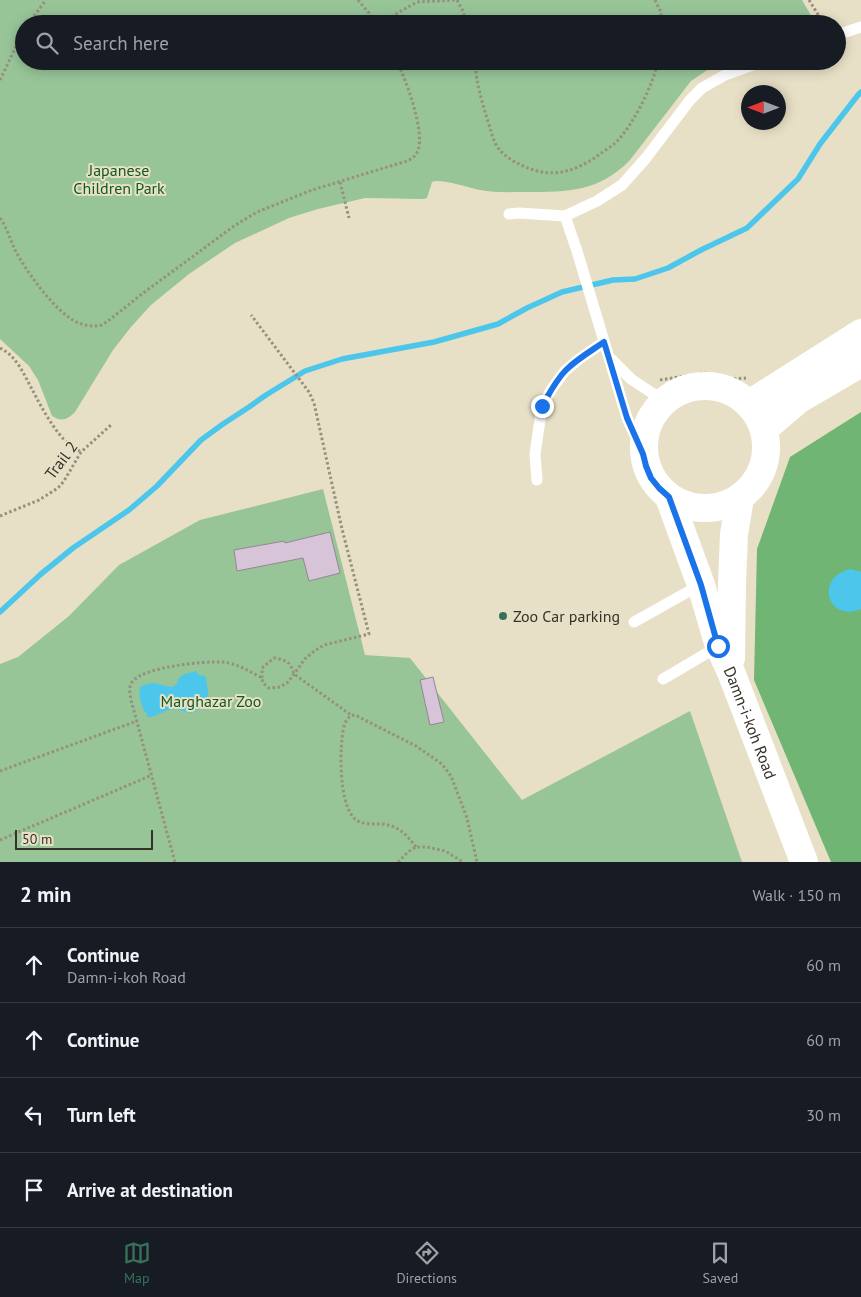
<!DOCTYPE html>
<html lang="en">
<head>
<meta charset="utf-8">
<style>
	:root { --surface:#171b24; --page:#242831; --text:#f1f3f6; --muted:#9ea1a6; --line:#363941; --accent:#38715a }
	body { margin:0; font-family:"PT Sans",sans-serif; background:var(--page); color:var(--text) }
	.compass { position:absolute; left:741px; top:85px; width:45px; height:45px; border-radius:50%; background:var(--surface); box-shadow:0 2px 12px #0003; rotate:270deg }
	.scale { position:absolute; left:15px; bottom:12px; width:138px; box-sizing:border-box; padding-left:5px; border:2px solid #353227; border-top:0; font-size:14px; line-height:18px; white-space:nowrap; color:#353227; -webkit-text-stroke:4px #e8e0c6; paint-order:stroke }
	.stop { position:absolute; width:15px; height:15px; margin:-11px; border:4px solid #1a73e8; border-radius:50%; background:#fff }
	.stop.end { background:#1a73e8; border-color:#fff; box-shadow:0 1px 5px #0008 }
	.list { margin:0; padding:0; list-style:none }
	h2 { display:flex; justify-content:space-between; align-items:center; height:65px; margin:0; padding:0 20px; font-size:21px }
	h2 small { font-size:16px; font-weight:400; color:var(--muted) }
	.list li { display:grid; grid-template-columns:32px 1fr auto; gap:15px; align-items:center; box-sizing:border-box; height:75px; padding:0 20px; border-top:1px solid var(--line) }
	.list b { display:block; font-size:19px; white-space:nowrap }
	.list p { margin:0; font-size:16px; white-space:nowrap; color:var(--muted) }
	.list em { font-size:16px; font-style:normal; color:var(--muted) }
	.icon { flex:none; width:28px; height:28px; fill:none; stroke:currentColor; stroke-width:2; stroke-linecap:round; stroke-linejoin:round }
	.map { position:relative; flex:none; width:861px; height:862px; overflow:hidden }
	.search { position:absolute; background:var(--surface); box-shadow:0 2px 12px #0003; left:15px; right:15px; top:15px; height:55px; display:flex; align-items:center; gap:12px; box-sizing:border-box; padding:0 18px; border-radius:28px; color:var(--muted); font-size:19px }
	.sheet { height:365px; background:var(--surface) }
	nav { display:flex; justify-content:space-around; align-items:center; box-sizing:border-box; height:70px; border-top:1px solid var(--line); background:var(--surface); font-size:14px; color:var(--muted) }
	nav a { display:grid; justify-items:center; gap:2px }
	nav .on { color:var(--accent) }
	.map>svg:first-child { display:block }
	.green { fill:#97c598 }
	.forest { fill:#70b573 }
	.water { fill:#4cc6eb }
	.lines { fill:none; stroke-linecap:round; stroke-linejoin:round }
	.stream { stroke:#4cc6eb; stroke-width:5.5 }
	.building { fill:#d8c4d8; stroke:#978497 }
	.path { stroke:#96907d; stroke-width:3; stroke-dasharray:2.5 2.5; stroke-linecap:butt }
	.lane { stroke:#fff; stroke-width:11 }
	.secondary { stroke:#fff; stroke-width:28 }
	.route { stroke:#1a73e8; stroke-width:6 }
	.poi-dot { fill:#38715a; stroke:#e8e0c6; stroke-width:2 }
	.labels { text-anchor:middle; stroke-width:4; stroke-linejoin:round; paint-order:stroke }
	.park-label { font-size:16px; fill:#0f5a1c; stroke:#e8e0c6 }
	.street-label { font-size:16px; fill:#353227; stroke:#e8e0c6 }
	.poi-label { font-size:16px; fill:#353227; stroke:#e8e0c6; text-anchor:start }
</style>
</head>
<body>
<div class="map">
<svg width="861" height="862" viewBox="0 0 861 862">
	<rect width="100%" height="100%" fill="#e8e0c6"/>
	<!-- green -->
	<g class="green">
		<path d="M0,0H802L816,24H24V61H721L691,81L630,160C599,192 568,192 527,192C512,192 495,193 480,190C465,187 451,181 435,181L432,182L427,198L424,199L365,198L318,209L289,218L235,243L189,274L151,305L131,327L113,350L75,412C67,420 62,422 52,416L38,380L29,366L0,339Z"/>
		<polygon points="323,489 365,655 410,658 522,800 690,711 742,862 0,862 0,664 18,657 69,616 119,565 200,520"/>
	</g>
	<!-- forest -->
	<polygon class="forest" points="861,412 861,862 831,862 754,680 757,549 790,457"/>
	<!-- water -->
	<g class="water">
		<path d="M851,569L861,572V609C827,623 814,577 851,569Z"/>
		<path d="M196,671L199,675L205,676L206,678L209,700L208,705L190,713L176,709L168,710L152,717H148C142,707 138,698 140,687C157,679 158,686 173,687L177,683L179,678L185,674Z"/>
	</g>
	<g class="lines">
		<!-- stream -->
		<polyline class="stream" points="0,612 41,574 73,548 129,510 157,486 201,440 223,424 249,407 266,395 305,371 342,359 434,342 498,324 527,308 562,292 613,280 635,279 668,268 701,250 747,228 798,179 820,144 858,95 861,92"/>
	</g>
	<!-- building -->
	<g class="building">
		<polygon points="330,532 340,573 309,581 303,558 237,571 234,550 284,541 285,543"/>
		<polygon points="433,677 444,722 430,725 420,680"/>
	</g>
	<g class="lines">
		<!-- path -->
		<g class="path">
			<polyline points="358,0 378,24"/>
			<polyline points="457,0 464,13 464,24"/>
			<polyline points="655,0 661,12 661,24"/>
			<polyline points="809,0 824,24"/>
			<polyline points="28,24 46,0"/>
			<polyline points="378,24 417,2 457,0"/>
			<path d="M475,61C476,68 476,74 477,80C480,96 485,112 490,128C492,135 494,143 499,149C506,158 519,165 531,169C558,179 582,168 604,151C610,147 615,144 619,139C635,121 653,85 658,61"/>
			<polyline points="399,64 404,61"/>
			<polyline points="0,80 24,30"/>
			<polyline points="340,182 349,218"/>
			<path d="M0,218C7,228 10,239 15,250C26,271 57,315 79,323C86,326 94,327 102,325L108,321L142,294L234,226L257,212L312,190L407,161C412,159 416,156 418,150C425,130 406,81 397,61"/>
			<path d="M0,348C17,356 24,375 33,391C40,405 56,434 68,443C72,447 77,449 81,452"/>
			<polyline points="660,380 704,373 733,379 746,378"/>
			<polyline points="0,516 39,500 58,488 64,481 81,452 111,425"/>
			<path d="M262,678V668L274,658C287,660 290,662 294,674L351,715"/>
			<polyline points="0,771 137,721"/>
			<polyline points="0,840 152,775"/>
			<path d="M416,847C406,834 397,824 379,824C373,824 366,824 360,822C339,814 340,758 342,739C343,730 344,716 355,715L416,746L442,764L451,776L467,818L477,862"/>
			<path d="M175,862L131,700C130,694 128,686 133,681C145,667 203,661 222,662C236,663 249,671 262,678L263,683L269,688L280,687L288,682L305,659L313,652L324,645L369,634L342,529L314,403L309,392L251,315"/>
			<polyline points="398,862 408,852 416,847 427,847 445,851 463,862"/>
		</g>
		<!-- lane -->
		<g class="lane">
			<polyline points="837,35 861,27"/>
			<polyline points="509,214 519,213 565,216 577,251 627,418 643,453"/>
			<polyline points="565,216 597,201 622,185 646,158 690,100 702,88 725,75 764,61"/>
			<polyline points="609,357 631,379 652,393 666,400"/>
			<polyline points="537,480 535,454 542,406 553,387 565,371 579,359 604,342"/>
			<polyline points="634,622 700,585"/>
			<polyline points="663,679 719,646"/>
		</g>
		<!-- secondary -->
		<g class="secondary">
			<circle cx="705" cy="447" r="61"/>
			<polyline points="749,404 861,333"/>
			<polyline points="764,429 798,400 861,363"/>
			<path id="s1" d="M669,497L701,585L719,646L731,672L804,862"/>
			<polyline points="731,658 732,584 734,534 740,498"/>
		</g>
	</g>
	<g class="lines">
		<!-- route -->
		<path class="route" d="M542,406C549,394 556,380 566,370C577,359 591,351 604,342L627,418L643,454L646,466L651,478L659,488L669,497L701,585L718,646"/>
	</g>
	<!-- markers -->
	<circle class="poi-dot" cx="503" cy="616" r="5"/>
	<g class="labels">
		<!-- park labels -->
		<g class="park-label">
			<text x="119" y="176">Japanese<tspan x="119" dy="18">Children Park</tspan></text>
			<text x="211" y="707">Marghazar Zoo</text>
		</g>
		<!-- street labels -->
		<g class="street-label">
			<text transform="translate(61 460) rotate(-53)" y="6">Trail 2</text>
			<text dy="6" stroke="none"><textPath href="#s1" startOffset="240">Damn-i-koh Road</textPath></text>
		</g>
		<!-- poi labels -->
		<g class="poi-label">
			<text x="513" y="622">Zoo Car parking</text>
		</g>
	</g>
</svg>
<svg class="compass" viewBox="-18 -18 36 36"><path d="M0-13l5 13h-10z" fill="#e53935"/><path d="M0 13l5-13h-10z" fill="#9ea1a6"/></svg>
<div class="scale">50 m</div>
<div class="stop" style="left:718px;top:646px"></div>
<div class="stop end" style="left:542px;top:406px"></div>
<div class="search"><svg class="icon" aria-label="search" viewBox="0 0 24 24"><circle cx="10" cy="10" r="6"/><path d="M15 15l6 6"/></svg>Search here</div>
</div>
<section class="sheet">
<h2>2 min<small>Walk · 150 m</small></h2>
<ul class="list">
<li><svg class="icon" aria-label="ahead" viewBox="0 0 24 24"><path d="M12 20V5M6 11l6-6 6 6"/></svg><div><b>Continue</b><p>Damn-i-koh Road</p></div><em>60 m</em></li>
<li><svg class="icon" aria-label="ahead" viewBox="0 0 24 24"><path d="M12 20V5M6 11l6-6 6 6"/></svg><div><b>Continue</b></div><em>60 m</em></li>
<li><svg class="icon" aria-label="left" viewBox="0 0 24 24"><path d="M17 20v-9H6M10 6l-5 5 5 5"/></svg><div><b>Turn left</b></div><em>30 m</em></li>
<li><svg class="icon" aria-label="arrive" viewBox="0 0 24 24"><path d="M6 21V4h12l-3 4 3 4H6"/></svg><div><b>Arrive at destination</b></div></li>
</ul>
</section>
<nav>
<a class="on"><svg class="icon" aria-label="map" viewBox="0 0 24 24"><path d="M3 6l6-2 6 2 6-2v14l-6 2-6-2-6 2zM9 4v14M15 6v14"/></svg>Map</a>
<a><svg class="icon" aria-label="directions" viewBox="0 0 24 24"><path d="M12 3l9 9-9 9-9-9zM9 14v-3h6M13 9l2 2-2 2"/></svg>Directions</a>
<a><svg class="icon" aria-label="saved" viewBox="0 0 24 24"><path d="M7 4h10v16l-5-4-5 4z"/></svg>Saved</a>
</nav>
</body>
</html>
